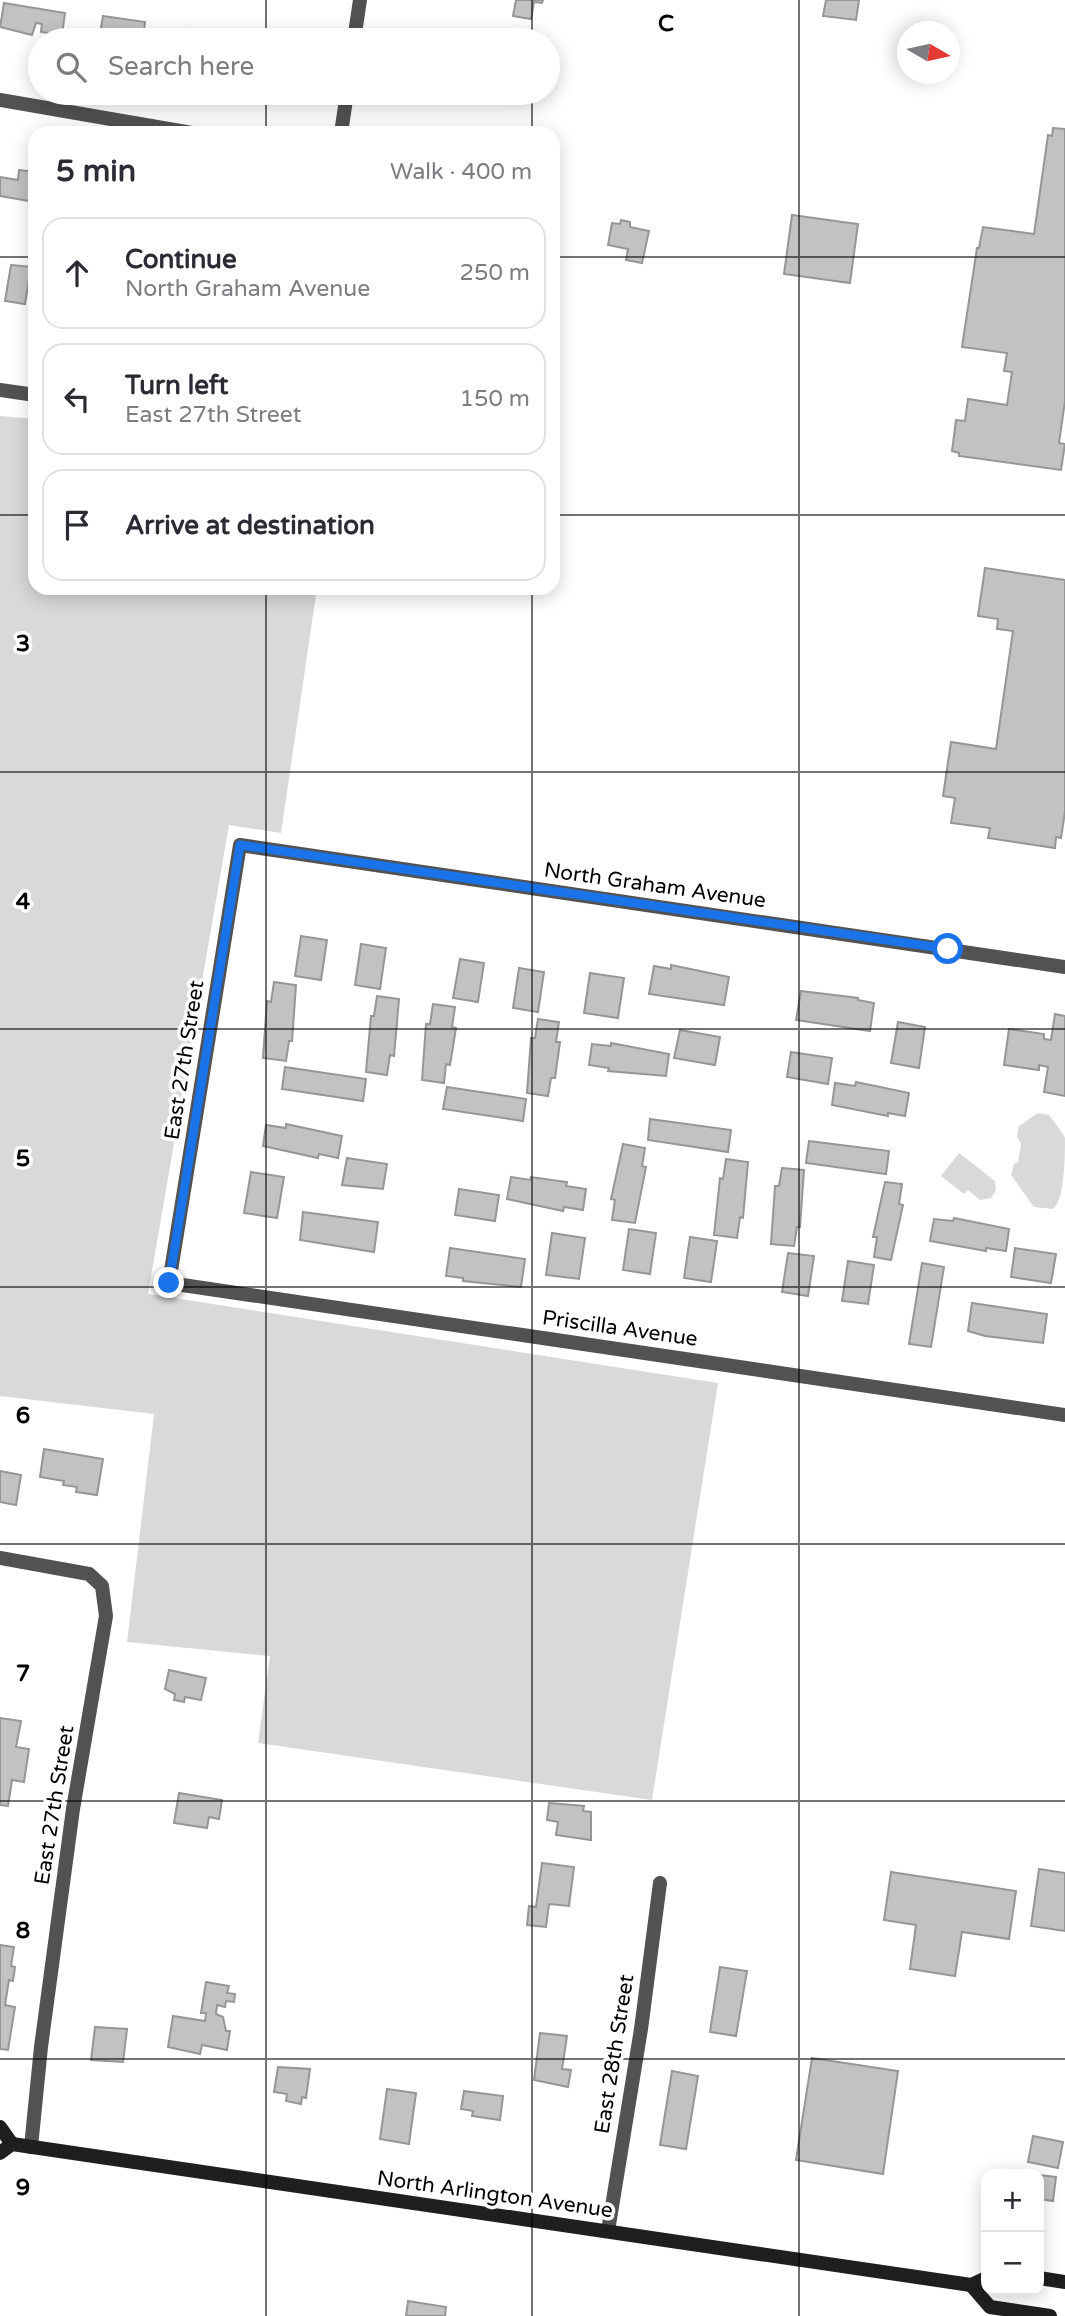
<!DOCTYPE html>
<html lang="en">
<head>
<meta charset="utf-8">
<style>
	:root { --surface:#fff; --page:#f2f2f3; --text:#2b2b33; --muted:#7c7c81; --line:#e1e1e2 }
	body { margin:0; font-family:"Varela Round",sans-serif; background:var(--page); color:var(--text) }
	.controls { position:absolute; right:21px; bottom:21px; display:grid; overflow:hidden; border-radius:14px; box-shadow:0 4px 18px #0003 }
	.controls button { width:63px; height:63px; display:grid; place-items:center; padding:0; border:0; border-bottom:2px solid var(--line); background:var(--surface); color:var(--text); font:35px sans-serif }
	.compass { position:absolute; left:897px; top:21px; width:63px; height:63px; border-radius:50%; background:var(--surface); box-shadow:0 4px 18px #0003; rotate:99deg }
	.stop { position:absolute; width:21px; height:21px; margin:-16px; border:5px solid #1a73e8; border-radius:50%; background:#fff }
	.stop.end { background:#1a73e8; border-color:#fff; box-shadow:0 2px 7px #0008 }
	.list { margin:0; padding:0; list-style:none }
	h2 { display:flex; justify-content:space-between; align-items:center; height:91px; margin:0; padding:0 28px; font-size:30px }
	h2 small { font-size:23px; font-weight:400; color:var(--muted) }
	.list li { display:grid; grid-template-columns:46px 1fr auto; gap:21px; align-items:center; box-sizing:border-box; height:112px; margin:0 14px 14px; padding:0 14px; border:2px solid var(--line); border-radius:21px }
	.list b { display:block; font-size:26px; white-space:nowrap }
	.list p { margin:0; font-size:23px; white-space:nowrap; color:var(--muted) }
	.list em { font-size:23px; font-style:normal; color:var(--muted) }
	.icon { flex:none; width:38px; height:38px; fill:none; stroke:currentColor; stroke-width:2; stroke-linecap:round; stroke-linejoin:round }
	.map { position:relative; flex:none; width:1065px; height:2316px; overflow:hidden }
	.search { position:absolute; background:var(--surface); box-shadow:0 4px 18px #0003; left:28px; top:28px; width:532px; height:77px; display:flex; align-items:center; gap:18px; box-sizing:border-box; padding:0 24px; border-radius:38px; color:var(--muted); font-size:26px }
	.panel { position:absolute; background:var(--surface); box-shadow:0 4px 18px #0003; left:28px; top:126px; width:532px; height:469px; border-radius:21px }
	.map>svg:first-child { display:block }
	.green { fill:#d9d9d9 }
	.building { fill:#c2c2c2; stroke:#969696; stroke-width:2 }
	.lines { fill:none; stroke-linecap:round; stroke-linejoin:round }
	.minor { stroke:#525252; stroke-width:14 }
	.secondary { stroke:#1f1f1f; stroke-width:14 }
	.route { stroke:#1a73e8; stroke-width:9 }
	.grid { fill:none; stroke:#000; stroke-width:2; stroke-opacity:0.55 }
	.labels { text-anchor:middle; stroke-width:7; stroke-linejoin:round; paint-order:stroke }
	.street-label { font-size:21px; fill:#000; stroke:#fff }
	.grid-label { font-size:23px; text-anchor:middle; font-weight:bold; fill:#000; stroke:#fff; stroke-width:7; stroke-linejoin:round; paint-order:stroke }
</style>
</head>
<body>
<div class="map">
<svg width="1065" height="2316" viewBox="0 0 1065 2316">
	<rect width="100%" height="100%" fill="#fff"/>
	<!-- green -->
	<g class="green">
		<polygon points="0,416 35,419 35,588 317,588 281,833 229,825 148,1294 718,1383 652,1800 258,1743 270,1656 127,1642 154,1414 0,1396"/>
		<path d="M1038,1113L1049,1115C1054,1122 1063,1133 1065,1138C1065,1155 1065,1199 1053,1209L1034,1207L1011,1175L1014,1164L1018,1162L1021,1144L1017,1136L1019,1126Z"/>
		<polygon points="959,1153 995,1181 996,1190 991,1198 980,1200 968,1190 964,1194 941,1176"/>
	</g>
	<!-- building -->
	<g class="building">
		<polygon points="516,0 543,0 542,3 534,2 531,19 513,16"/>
		<polygon points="826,0 859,0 856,20 823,16"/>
		<polygon points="4,3 65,13 62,35 41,32 42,24 36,23 32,35 0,27"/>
		<polygon points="103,16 145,22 143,40 99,40"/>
		<polygon points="186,29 234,36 233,40 185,40"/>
		<polygon points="1053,128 1065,129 1065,401 1059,443 1065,444 1061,470 959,456 959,453 952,451 956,420 965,421 968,399 1007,405 1012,372 1004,371 1007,353 962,347 977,248 979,248 983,227 1034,234 1048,135 1052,136"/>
		<polygon points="19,170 35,172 35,202 0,196 0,177 18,180"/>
		<polygon points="792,215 858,224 850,283 784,274"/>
		<polygon points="621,220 630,222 630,227 649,231 642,263 626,260 628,249 608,245 612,223 620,224"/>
		<polygon points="11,265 31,267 25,304 5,301"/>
		<polygon points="985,568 1065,580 1065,812 1061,838 1056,837 1055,848 988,838 990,828 951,823 955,798 943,796 951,742 996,749 1013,631 997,629 998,619 978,616"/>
		<polygon points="301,936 327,940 321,980 295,976"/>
		<polygon points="361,944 386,948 380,989 355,985"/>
		<polygon points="460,959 484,963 478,1002 453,998"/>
		<polygon points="671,965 729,977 724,1005 649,994 654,966 671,969"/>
		<polygon points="519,968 544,972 538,1012 513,1008"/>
		<polygon points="590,973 624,978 618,1018 584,1013"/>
		<polygon points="274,982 296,985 292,1041 289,1041 286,1061 263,1058 267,1001 271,1002"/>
		<polygon points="801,991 858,998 858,1000 874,1003 870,1031 796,1020"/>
		<polygon points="377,996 399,999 394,1056 390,1055 387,1075 366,1072 371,1016 374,1016"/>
		<polygon points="433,1004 455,1007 452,1027 456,1028 450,1065 446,1064 444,1083 422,1080 426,1024 430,1024"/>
		<polygon points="1055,1014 1065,1016 1065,1096 1044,1092 1048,1067 1039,1065 1039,1070 1004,1065 1009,1029 1044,1034 1044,1039 1051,1040"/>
		<polygon points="538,1019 559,1022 556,1042 560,1042 555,1078 551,1078 548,1096 527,1093 531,1038 535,1038"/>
		<polygon points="898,1022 925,1027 919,1068 891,1063"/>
		<polygon points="680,1030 720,1037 715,1065 674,1058"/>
		<polygon points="611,1043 669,1054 666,1076 608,1071 609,1068 589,1065 592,1044 611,1046"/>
		<polygon points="791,1052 832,1058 828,1084 787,1077"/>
		<polygon points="285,1067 366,1079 363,1101 282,1089"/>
		<polygon points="856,1082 909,1093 905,1116 888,1113 888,1116 832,1105 835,1083 855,1086"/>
		<polygon points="447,1087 526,1099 523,1121 443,1109"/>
		<polygon points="650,1119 731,1130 728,1152 648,1140"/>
		<polygon points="286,1124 342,1136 338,1158 319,1154 318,1158 263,1146 266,1125 286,1128"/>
		<polygon points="809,1141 889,1151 886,1174 806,1163"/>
		<polygon points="623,1144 645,1148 642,1166 646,1167 635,1223 612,1220 615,1200 611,1199"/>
		<polygon points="347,1158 387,1164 383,1189 342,1185"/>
		<polygon points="726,1159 748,1162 743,1218 740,1217 737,1238 714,1235 720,1178 723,1179"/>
		<polygon points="782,1168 804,1170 800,1227 797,1227 794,1246 771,1244 775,1186 779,1186"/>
		<polygon points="251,1172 284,1177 277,1218 244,1213"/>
		<polygon points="511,1177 530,1180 531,1177 567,1182 566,1186 586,1189 583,1210 564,1207 563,1211 507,1199"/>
		<polygon points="885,1182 902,1184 899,1204 903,1205 891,1260 874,1257 877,1237 873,1237"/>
		<polygon points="459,1189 499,1195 495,1221 455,1215"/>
		<polygon points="303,1212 378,1222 374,1252 300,1240"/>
		<polygon points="954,1218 1009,1229 1006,1251 986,1248 986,1251 930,1241 934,1219 953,1221"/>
		<polygon points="629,1229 656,1233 650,1274 623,1270"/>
		<polygon points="552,1233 585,1238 579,1279 546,1275"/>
		<polygon points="690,1237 717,1241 711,1282 684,1278"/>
		<polygon points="450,1248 525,1259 521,1287 463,1281 463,1278 446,1276"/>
		<polygon points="1015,1248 1056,1254 1051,1283 1011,1277"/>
		<polygon points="788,1253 814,1256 808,1296 782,1292"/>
		<polygon points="848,1261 874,1265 868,1304 842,1301"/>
		<polygon points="922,1263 944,1267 931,1347 909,1344"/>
		<polygon points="972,1303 1047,1314 1043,1343 985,1336 968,1331"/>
		<polygon points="44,1449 103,1459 97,1495 76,1492 77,1487 63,1485 64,1481 40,1477"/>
		<polygon points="0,1471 21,1475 16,1505 0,1502"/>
		<polygon points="169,1670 206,1678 201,1700 185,1697 184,1702 174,1700 175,1694 165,1689"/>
		<polygon points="0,1718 21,1721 16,1747 29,1749 24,1782 12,1780 8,1806 0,1805"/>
		<polygon points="179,1793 222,1800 219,1819 209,1817 207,1828 174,1823"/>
		<polygon points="549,1803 584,1806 583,1811 591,1812 591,1840 556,1835 558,1822 547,1820"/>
		<polygon points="542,1863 574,1867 569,1906 549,1904 546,1927 527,1925 529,1906 536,1907"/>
		<polygon points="1039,1869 1065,1873 1065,1931 1031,1926"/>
		<polygon points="891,1872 1016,1891 1009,1939 962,1932 955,1976 910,1969 916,1925 884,1920"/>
		<polygon points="0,1945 14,1947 11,1966 15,1967 13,1981 9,1980 5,2005 15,2007 8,2050 0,2049"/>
		<polygon points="720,1967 747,1971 736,2036 710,2032"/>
		<polygon points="206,1982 229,1986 227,1993 235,1994 234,2002 226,2001 225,2007 217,2005 216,2014 223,2017 226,2031 230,2031 227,2050 202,2045 200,2054 168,2047 173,2016 205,2021 206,2013 201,2013"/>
		<polygon points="95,2027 127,2029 123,2062 91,2060"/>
		<polygon points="540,2033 567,2036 562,2069 571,2070 568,2087 534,2080"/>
		<polygon points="812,2058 898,2071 883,2174 796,2160"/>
		<polygon points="278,2067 310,2069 306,2098 302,2097 301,2104 286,2101 287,2094 274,2092"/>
		<polygon points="672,2071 698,2076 686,2149 660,2145"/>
		<polygon points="387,2089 416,2093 409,2144 380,2139"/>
		<polygon points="464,2091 503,2096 500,2120 472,2116 473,2111 461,2109"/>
		<polygon points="1033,2136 1063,2142 1058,2168 1028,2162"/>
		<polygon points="1039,2175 1056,2177 1053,2201 1039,2199"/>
		<polygon points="408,2301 446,2307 445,2316 406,2316"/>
	</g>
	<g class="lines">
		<!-- minor -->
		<g class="minor">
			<polyline points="354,40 360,0"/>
			<polyline points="0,100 192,133"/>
			<polyline points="341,133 347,93"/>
			<polyline points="0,390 35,395"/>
			<polyline points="1065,967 240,845 169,1283 1065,1415"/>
			<polyline points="0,1558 89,1574 102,1586 106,1616 73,1809 41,2047 31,2147"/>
			<polyline points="608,2231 641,2029 660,1883"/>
		</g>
		<!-- secondary -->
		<g class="secondary">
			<polyline points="0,2127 12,2144"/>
			<polyline points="0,2153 12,2144 971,2285 986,2278"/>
			<polyline points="1039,2278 1065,2282"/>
			<polyline points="971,2285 990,2307 1050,2316"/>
		</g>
	</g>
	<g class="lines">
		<!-- route -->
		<polyline class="route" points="169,1283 240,845 948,949"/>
	</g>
	<!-- grid -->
	<path class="grid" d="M266,0V40M532,0V40M799,0V2316M266,93V133M532,93V133M0,257H35M553,257H1065M0,515H35M553,515H1065M266,588V2316M532,588V2316M0,772H1065M0,1029H1065M0,1287H1065M0,1544H1065M0,1801H1065M0,2059H1065"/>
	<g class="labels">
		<!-- street labels -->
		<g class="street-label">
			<text transform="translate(655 885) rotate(8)" y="7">North Graham Avenue</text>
			<text transform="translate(184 1060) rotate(-81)" y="7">East 27th Street</text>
			<text transform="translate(620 1328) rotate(8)" y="7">Priscilla Avenue</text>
			<text transform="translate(54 1805) rotate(-81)" y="7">East 27th Street</text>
			<text transform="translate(614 2054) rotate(-81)" y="7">East 28th Street</text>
			<text transform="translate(495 2194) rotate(8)" y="7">North Arlington Avenue</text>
		</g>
	</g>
	<g class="grid-label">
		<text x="666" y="31">C</text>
		<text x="23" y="651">3</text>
		<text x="23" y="909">4</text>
		<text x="23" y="1166">5</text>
		<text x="23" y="1423">6</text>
		<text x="23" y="1681">7</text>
		<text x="23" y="1938">8</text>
		<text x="23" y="2195">9</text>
	</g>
</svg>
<div class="controls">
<button>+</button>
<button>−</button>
</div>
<svg class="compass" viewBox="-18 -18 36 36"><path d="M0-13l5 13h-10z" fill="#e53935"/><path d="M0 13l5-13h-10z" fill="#7c7c81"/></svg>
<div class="stop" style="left:948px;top:949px"></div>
<div class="stop end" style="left:169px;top:1283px"></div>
<div class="search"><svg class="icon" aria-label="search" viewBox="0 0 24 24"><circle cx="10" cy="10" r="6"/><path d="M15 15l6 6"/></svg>Search here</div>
<section class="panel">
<h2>5 min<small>Walk · 400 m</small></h2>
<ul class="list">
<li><svg class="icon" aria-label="ahead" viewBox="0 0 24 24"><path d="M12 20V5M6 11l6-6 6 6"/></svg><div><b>Continue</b><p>North Graham Avenue</p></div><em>250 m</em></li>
<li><svg class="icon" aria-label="left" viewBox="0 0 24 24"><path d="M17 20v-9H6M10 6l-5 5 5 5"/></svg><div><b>Turn left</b><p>East 27th Street</p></div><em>150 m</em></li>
<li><svg class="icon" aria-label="arrive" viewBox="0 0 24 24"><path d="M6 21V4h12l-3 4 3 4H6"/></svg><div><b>Arrive at destination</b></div></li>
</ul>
</section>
</div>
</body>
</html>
